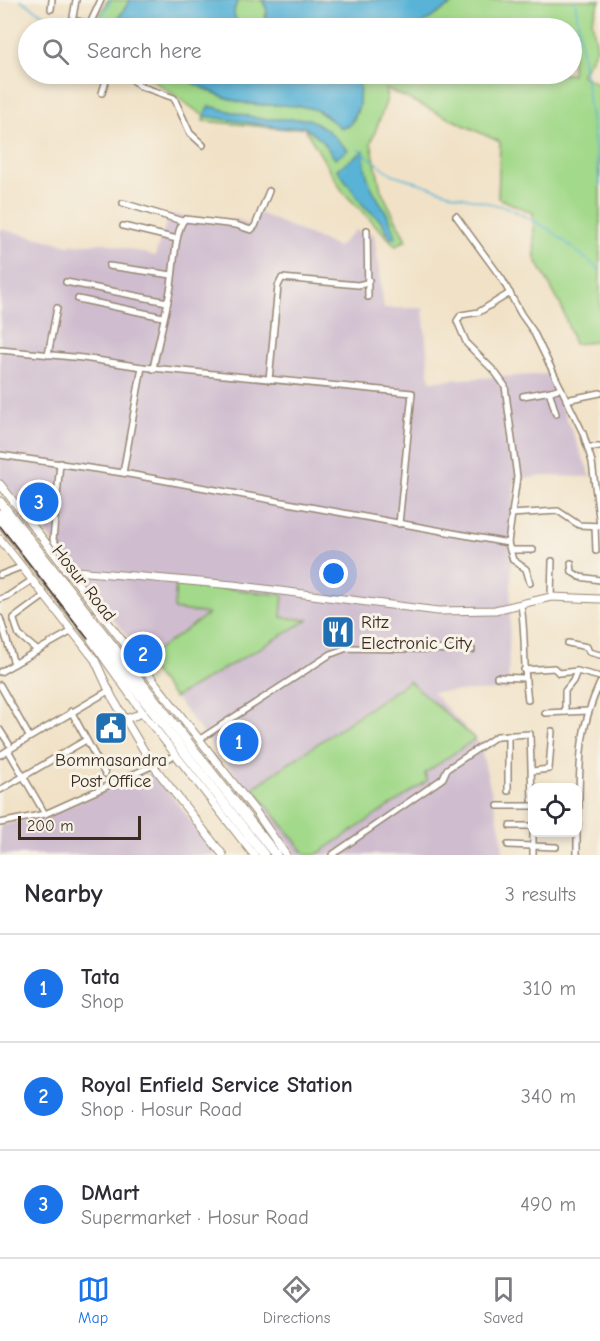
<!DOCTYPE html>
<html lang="en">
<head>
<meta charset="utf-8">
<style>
	:root { --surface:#fff; --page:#f7f7f7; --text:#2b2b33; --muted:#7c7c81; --line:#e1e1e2; --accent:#1a73e8 }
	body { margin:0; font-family:"Comic Neue",sans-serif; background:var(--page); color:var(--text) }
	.controls { position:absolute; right:18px; bottom:18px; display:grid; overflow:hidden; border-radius:12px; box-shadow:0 3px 9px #0003 }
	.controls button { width:54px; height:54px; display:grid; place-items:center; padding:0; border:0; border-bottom:2px solid var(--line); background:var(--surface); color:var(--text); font:30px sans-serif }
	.scale { position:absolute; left:18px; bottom:15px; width:123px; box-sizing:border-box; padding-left:6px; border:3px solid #3b2a1e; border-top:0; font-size:16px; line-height:21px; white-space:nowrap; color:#3b2a1e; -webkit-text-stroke:4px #f7f3e8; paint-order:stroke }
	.you { position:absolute; left:334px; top:574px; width:21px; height:21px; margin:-15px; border:4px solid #fff; border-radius:50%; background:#1a73e8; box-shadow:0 0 0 9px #1a73e833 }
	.badge { display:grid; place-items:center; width:39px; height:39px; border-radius:50%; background:var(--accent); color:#fff; font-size:20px; font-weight:700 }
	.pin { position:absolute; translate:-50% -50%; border:3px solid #fff; box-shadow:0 2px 6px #0006 }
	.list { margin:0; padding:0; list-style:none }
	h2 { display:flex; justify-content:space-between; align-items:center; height:78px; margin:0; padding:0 24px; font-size:26px }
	h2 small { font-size:20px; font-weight:400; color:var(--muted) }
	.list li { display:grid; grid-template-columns:39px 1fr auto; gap:18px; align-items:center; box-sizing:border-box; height:108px; padding:0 24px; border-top:2px solid var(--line) }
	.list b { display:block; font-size:22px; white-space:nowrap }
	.list p { margin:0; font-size:20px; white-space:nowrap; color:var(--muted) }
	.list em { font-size:20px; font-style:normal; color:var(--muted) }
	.icon { flex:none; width:33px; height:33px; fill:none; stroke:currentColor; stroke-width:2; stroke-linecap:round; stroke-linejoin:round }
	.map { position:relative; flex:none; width:600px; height:855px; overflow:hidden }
	.search { position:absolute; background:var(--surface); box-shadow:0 3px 9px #0003; left:18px; right:18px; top:18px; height:66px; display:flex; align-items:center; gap:15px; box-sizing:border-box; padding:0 21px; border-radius:33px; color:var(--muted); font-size:22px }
	.sheet { height:402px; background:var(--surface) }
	nav { display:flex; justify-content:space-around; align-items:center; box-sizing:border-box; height:84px; border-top:2px solid var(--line); background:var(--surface); font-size:16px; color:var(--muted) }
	nav a { display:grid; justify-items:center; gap:3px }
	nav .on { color:var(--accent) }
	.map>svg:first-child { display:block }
	.industrial { fill:#cfbdcf }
	.green { fill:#a3d98a; stroke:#6f8254; stroke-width:1.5 }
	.water { fill:#59b3d7; stroke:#4a6e7a; stroke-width:1.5 }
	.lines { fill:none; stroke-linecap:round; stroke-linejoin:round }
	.stream { stroke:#59b3d7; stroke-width:1.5 }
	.street-casing { stroke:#968672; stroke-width:8 }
	.secondary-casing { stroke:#968672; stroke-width:9 }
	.highway-casing { stroke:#968672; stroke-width:11 }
	.street { stroke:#fff; stroke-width:5 }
	.secondary { stroke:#fff; stroke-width:7 }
	.highway { stroke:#fff; stroke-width:9 }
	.rail { stroke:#3b2a1e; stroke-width:1.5 }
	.labels { text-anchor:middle; stroke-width:6; stroke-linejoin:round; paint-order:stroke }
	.street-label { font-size:18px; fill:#3b2a1e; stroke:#f7f3e8 }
	.poi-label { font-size:18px; fill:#3b2a1e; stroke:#f7f3e8; text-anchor:start }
</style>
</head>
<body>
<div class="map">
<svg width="600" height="855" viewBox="0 0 600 855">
	<rect width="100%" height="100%" fill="#f7f3e8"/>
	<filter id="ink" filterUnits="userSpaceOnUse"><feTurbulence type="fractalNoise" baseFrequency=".0167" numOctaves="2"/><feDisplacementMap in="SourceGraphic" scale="12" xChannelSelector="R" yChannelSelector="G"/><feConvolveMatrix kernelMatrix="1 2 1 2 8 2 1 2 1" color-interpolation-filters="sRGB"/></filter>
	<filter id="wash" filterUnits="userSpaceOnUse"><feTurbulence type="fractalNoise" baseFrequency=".008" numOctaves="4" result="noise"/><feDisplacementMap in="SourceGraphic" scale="24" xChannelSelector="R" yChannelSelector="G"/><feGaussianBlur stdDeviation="1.35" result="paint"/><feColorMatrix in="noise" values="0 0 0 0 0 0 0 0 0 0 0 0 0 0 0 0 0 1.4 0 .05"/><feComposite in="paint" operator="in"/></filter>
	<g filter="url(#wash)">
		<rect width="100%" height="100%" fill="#f1e2c7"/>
		<!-- industrial -->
		<g class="industrial">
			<polygon points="259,213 338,247 355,230 374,234 384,308 423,308 430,381 548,374 591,477 540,476 514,480 508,690 432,692 480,744 502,837 503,855 298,855 49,536 0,479 0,229 69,245 106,243 155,256 169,214 224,222 237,219 251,227"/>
			<polygon points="154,772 217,855 0,855 0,826 42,816"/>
		</g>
		<!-- green -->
		<g class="green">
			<polygon points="108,0 130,0 118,19 117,28 92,28"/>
			<path d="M239,0H262L267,10L264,22L253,28L240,25C232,17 232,8 239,0Z"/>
			<path d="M458,0H600L592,20L597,48L581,75L600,85V341L574,344L562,308L535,258L533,213L498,198L500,142L385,88L387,99L371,143L381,190L406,240L396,246L343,192L304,127L288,129L203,121L204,116L144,74C154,74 168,71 177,74C198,81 219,95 240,102C264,109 290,101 314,109C323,113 342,132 349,126C362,114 359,90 360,74H572V28H416Z"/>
			<polygon points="176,583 283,595 281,617 308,620 174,698 144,660 208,614 174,609"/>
			<polygon points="409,681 475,739 425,773 427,781 316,855 306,855 253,788"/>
		</g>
		<!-- water -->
		<g class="water">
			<path d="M130,0H239C230,11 234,24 247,28H117L118,19Z"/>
			<path d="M262,0H458L416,28H253C267,24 271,11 262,0Z"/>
			<path d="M175,74H360L359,106L350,125L341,128C333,123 328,116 319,111C296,101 265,108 240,102C218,97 196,84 175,74Z"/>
			<polygon points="209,106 261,119 309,119 325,128 348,150 335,159 322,140 304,127 282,128 204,116"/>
			<path d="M364,151C363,193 389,203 396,238H391L381,221L363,205L337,169Z"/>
		</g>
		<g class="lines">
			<!-- stream -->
			<g class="stream">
				<polyline points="21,0 58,24 69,28"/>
				<polyline points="575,0 600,186"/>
				<polyline points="96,28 111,0"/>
				<polyline points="358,149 392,174 455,195 509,208 549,229 600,270"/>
			</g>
		</g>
	</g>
	<g filter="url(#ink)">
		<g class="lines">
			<!-- street casing -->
			<g class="street-casing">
				<g id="street">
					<polyline points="51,9 52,0"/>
					<polyline points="73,20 89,24"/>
					<polyline points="71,28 76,0"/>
					<polyline points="88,28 101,0"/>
					<polyline points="126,74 140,86 174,98 190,133 203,145"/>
					<polyline points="55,80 57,74"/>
					<polyline points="102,93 108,74"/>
					<polyline points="123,203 182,221"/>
					<polyline points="456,216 502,279 521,314 533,331 583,433 592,462 600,526 579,525 558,511 511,514"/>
					<polyline points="123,226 177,239"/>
					<polyline points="367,230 368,297"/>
					<polyline points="109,266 172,275"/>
					<polyline points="66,282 167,302"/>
					<polyline points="510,293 479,312 461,315 457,321 467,344 495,372 505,386 517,477 508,543 513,560 526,569 530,583"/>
					<polyline points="78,299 163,317"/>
					<polyline points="0,350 83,358 142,367 412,393 399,524"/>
					<polyline points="48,355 57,308"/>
					<path d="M153,369C158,343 165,317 170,291C174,274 174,230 185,219L236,225L251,230L255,226L269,191"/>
					<polyline points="269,380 278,286 282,278 358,285 366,283 369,280"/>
					<polyline points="523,396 551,391"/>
					<polyline points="566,400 600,393"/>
					<polyline points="556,414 550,394 551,391 561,388"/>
					<polyline points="588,447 600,447"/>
					<polyline points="0,455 123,473 508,543"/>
					<polyline points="60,463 53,540 71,564 71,570"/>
					<polyline points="123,473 142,367"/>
					<polyline points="595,526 596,551"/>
					<polyline points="510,550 533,550"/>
					<polyline points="571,563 572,572 580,577 600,580"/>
					<polyline points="0,575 21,567"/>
					<polyline points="551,597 552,561"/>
					<polyline points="0,599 8,596 32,580"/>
					<path d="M521,605C526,637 523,668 528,700"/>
					<polyline points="0,618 14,664"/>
					<polyline points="568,643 587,647 589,652 600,655"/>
					<polyline points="38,651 19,635 14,620 14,618 44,596"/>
					<polyline points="524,670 554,668 559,673 577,671 600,677"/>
					<polyline points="0,672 72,631"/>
					<polyline points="497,677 524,678"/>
					<polyline points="0,685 29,736"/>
					<polyline points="71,711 105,774"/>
					<polyline points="565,712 565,691 573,681 577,671"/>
					<polyline points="545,713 589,711"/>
					<polyline points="0,730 9,744"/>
					<polyline points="200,739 331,654 347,648 472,650"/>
					<polyline points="8,750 45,814"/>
					<polyline points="0,755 110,690"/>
					<polyline points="532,771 549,769 552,731"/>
					<polyline points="0,790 86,740"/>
					<polyline points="508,791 508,735"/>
					<polyline points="498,806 532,806"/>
					<polyline points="0,823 45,814 176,755"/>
					<polyline points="510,826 532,826"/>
					<path d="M578,826C581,771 575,736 600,683"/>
					<polyline points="533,832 533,855"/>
					<polyline points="577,832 577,855"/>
					<polyline points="508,845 556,847"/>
					<polyline points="332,855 439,781 443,778 447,769 497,736 530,734 532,800"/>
				</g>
			</g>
			<!-- secondary casing -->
			<g class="secondary-casing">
				<g id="secondary">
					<polyline points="0,484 256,812 286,855"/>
					<polyline points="0,522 82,627 143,713 254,855"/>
					<polyline points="0,539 95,660 112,697 152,764 223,855"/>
					<polyline points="65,570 233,585 438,611 495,610 551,597 600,599"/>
					<polyline points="125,719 143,713"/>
				</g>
			</g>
			<!-- highway casing -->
			<g class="highway-casing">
				<g id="highway">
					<polyline points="0,502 276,855"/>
					<polyline points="0,514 264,855"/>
				</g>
			</g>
			<!-- street -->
			<use href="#street" class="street"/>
			<!-- secondary -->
			<use href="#secondary" class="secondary"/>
			<!-- highway -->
			<use href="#highway" class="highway"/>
			<!-- rail -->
			<polyline class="rail" points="0,526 88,639"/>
		</g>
	</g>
	<!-- icons -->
	<defs>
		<g id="restaurant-square" transform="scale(1.725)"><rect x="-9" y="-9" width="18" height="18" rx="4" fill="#1f6fb2" stroke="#f7f3e8"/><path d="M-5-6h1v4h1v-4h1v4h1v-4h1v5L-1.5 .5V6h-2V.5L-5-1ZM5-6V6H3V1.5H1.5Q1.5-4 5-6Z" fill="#fff"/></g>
		<g id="civic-square" transform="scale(1.725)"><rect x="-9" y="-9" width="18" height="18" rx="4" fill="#1f6fb2" stroke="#f7f3e8"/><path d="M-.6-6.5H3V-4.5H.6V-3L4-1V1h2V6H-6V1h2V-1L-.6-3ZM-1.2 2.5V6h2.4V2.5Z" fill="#fff"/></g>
	</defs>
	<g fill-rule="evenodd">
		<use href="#restaurant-square" x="338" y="632"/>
		<use href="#civic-square" x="111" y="728"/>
	</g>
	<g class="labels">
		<!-- street labels -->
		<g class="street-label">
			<text transform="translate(84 583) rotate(52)" y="6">Hosur Road</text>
		</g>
		<!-- poi labels -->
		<g class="poi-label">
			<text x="361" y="628">Ritz<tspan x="361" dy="21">Electronic City</tspan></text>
			<text x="111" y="766" text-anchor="middle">Bommasandra<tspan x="111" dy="21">Post Office</tspan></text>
		</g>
	</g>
</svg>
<div class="controls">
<button><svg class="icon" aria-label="locate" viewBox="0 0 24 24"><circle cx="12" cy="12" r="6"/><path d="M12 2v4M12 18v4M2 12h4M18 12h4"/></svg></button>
</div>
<div class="scale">200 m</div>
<div class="you"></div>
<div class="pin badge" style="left:239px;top:742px">1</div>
<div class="pin badge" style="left:143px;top:654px">2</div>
<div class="pin badge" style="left:39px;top:502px">3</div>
<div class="search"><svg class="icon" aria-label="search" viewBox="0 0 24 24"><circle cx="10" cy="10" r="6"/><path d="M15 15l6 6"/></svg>Search here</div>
</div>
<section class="sheet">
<h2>Nearby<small>3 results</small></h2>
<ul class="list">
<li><span class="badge">1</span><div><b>Tata</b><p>Shop</p></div><em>310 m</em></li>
<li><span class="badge">2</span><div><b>Royal Enfield Service Station</b><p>Shop · Hosur Road</p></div><em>340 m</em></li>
<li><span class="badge">3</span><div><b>DMart</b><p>Supermarket · Hosur Road</p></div><em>490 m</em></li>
</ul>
</section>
<nav>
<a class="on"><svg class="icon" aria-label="map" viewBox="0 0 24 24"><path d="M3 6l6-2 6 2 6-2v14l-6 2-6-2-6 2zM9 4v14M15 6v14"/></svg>Map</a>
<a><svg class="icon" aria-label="directions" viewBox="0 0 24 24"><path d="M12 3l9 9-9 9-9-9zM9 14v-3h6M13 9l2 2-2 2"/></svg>Directions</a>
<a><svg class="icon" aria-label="saved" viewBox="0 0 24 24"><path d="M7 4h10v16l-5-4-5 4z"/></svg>Saved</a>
</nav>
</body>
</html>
